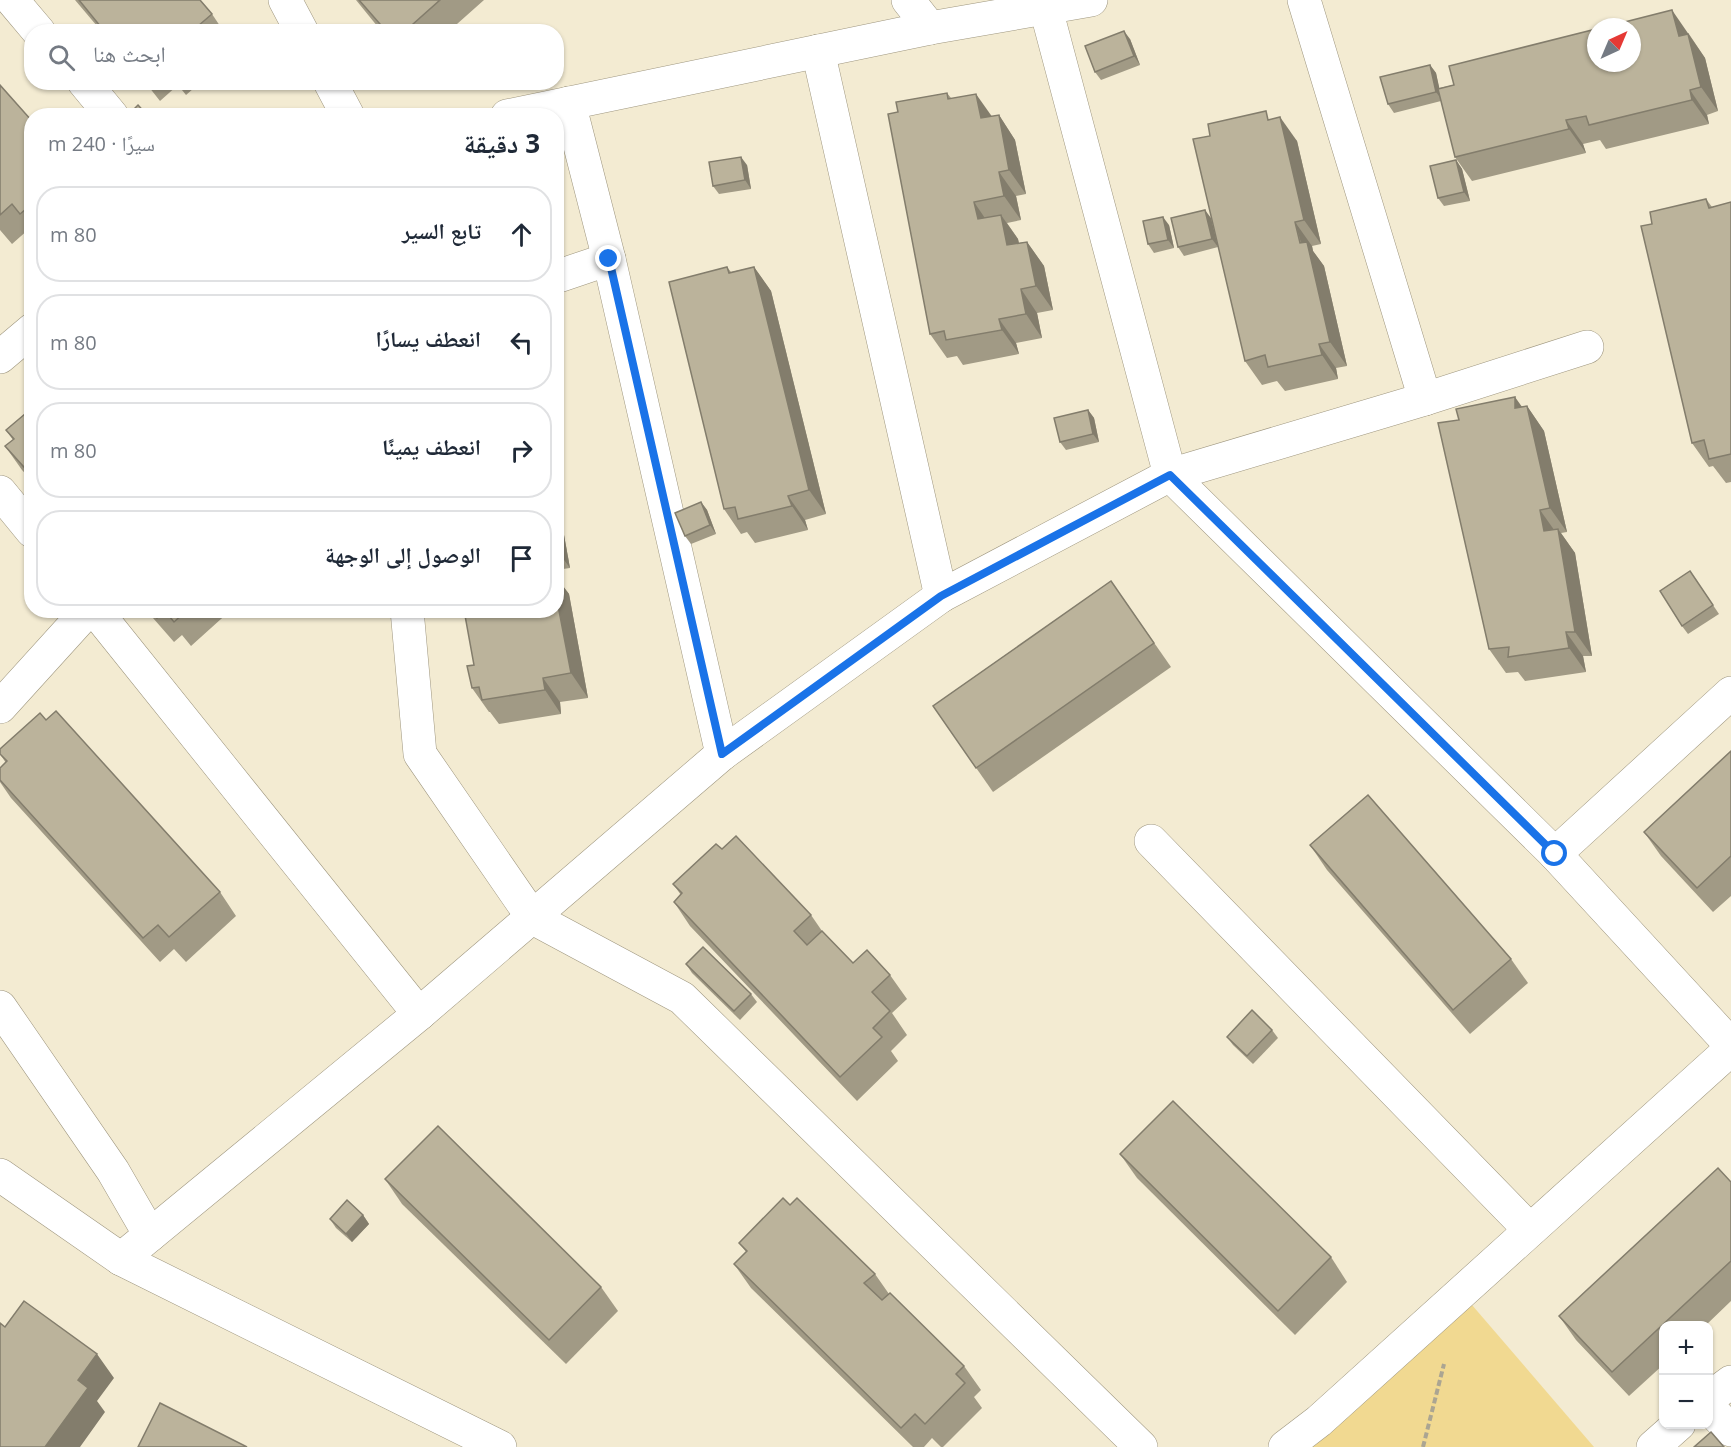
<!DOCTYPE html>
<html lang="ar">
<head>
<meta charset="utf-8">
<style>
	:root { --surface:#fff; --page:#f2f2f3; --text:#1f2937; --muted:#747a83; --line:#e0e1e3 }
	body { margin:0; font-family:"Open Sans","Noto Naskh Arabic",sans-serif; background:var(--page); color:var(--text); direction:rtl }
	.controls { position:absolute; right:18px; bottom:18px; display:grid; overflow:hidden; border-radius:12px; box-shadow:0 2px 4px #0004 }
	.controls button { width:54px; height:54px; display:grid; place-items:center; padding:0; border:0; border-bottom:2px solid var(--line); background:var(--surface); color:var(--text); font:30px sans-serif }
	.compass { position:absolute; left:1587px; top:18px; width:54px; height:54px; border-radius:50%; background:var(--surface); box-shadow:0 2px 4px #0004; rotate:44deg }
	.stop { position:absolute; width:18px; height:18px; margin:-14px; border:4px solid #1a73e8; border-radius:50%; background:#fff }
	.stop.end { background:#1a73e8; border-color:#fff; box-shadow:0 2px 6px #0008 }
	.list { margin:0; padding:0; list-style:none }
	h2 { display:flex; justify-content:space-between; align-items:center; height:78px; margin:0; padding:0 24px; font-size:26px }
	h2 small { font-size:20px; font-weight:400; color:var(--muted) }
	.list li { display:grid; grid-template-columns:39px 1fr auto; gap:18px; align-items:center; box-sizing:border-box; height:96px; margin:0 12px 12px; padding:0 12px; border:2px solid var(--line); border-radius:24px }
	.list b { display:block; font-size:22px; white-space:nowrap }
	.list em { font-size:20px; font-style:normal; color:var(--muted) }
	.icon { flex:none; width:33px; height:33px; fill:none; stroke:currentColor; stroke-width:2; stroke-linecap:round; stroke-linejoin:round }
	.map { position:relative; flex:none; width:1731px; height:1447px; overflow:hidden; direction:ltr }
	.search { position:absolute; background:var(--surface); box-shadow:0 2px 4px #0004; left:24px; top:24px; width:540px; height:66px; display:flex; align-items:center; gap:15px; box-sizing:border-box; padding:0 21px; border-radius:24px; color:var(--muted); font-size:22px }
	.panel { position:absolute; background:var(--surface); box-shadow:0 2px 4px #0004; left:24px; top:108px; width:540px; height:510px; border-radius:24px; direction:rtl }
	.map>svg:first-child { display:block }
	.green { fill:#f1d991 }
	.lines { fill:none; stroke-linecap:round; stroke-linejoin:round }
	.minor-casing { stroke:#9e967f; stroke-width:34 }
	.path { stroke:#aba592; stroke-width:4; stroke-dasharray:6 3; stroke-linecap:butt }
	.minor { stroke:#fff; stroke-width:33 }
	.wall { fill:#a19a85 }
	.shaded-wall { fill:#837d6c }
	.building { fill:#bbb39b; stroke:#837d6c; stroke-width:1.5 }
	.route { stroke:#1a73e8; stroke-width:8 }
</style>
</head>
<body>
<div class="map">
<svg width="1731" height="1447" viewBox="0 0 1731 1447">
	<rect width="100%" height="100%" fill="#f3ebd2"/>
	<!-- green -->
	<polygon class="green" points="1472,1305 1594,1447 1302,1447"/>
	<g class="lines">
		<!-- minor casing -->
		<g class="minor-casing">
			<g id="minor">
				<polyline points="12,0 39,32"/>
				<polyline points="285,0 302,32"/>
				<polyline points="908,0 930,28"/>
				<polyline points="1304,0 1425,399"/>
				<polyline points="1046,9 1170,475 1555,854 1731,1045"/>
				<polyline points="818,51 941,596"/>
				<polyline points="84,82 112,116"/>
				<polyline points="330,82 348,116"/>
				<polyline points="569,103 609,259 722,754"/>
				<polyline points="507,116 930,28 1091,0"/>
				<polyline points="556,277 609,259"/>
				<polyline points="0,357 32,330"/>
				<polyline points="0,492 32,531"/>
				<polyline points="95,610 419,1014"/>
				<polyline points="407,610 420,754 533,918 682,998 1141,1447"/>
				<polyline points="0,707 88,610"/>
				<polyline points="1151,841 1530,1230"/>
				<polyline points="1555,854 1731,693"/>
				<polyline points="0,1007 113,1171 150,1235"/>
				<polyline points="0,1175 121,1259 500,1447"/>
				<polyline points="121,1259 419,1014 722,754 941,596 1170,475 1425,399 1587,347"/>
				<polyline points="1708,1399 1731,1382"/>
				<polyline points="1708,1407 1731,1430"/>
				<polyline points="1285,1447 1319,1421 1731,1049"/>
				<polyline points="1653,1447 1679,1424"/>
			</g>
		</g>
		<!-- path -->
		<polyline class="path" points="1423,1447 1444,1364"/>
		<!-- minor -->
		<use href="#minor" class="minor"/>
	</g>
	<!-- wall -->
	<g class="wall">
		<polygon points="75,0 200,0 212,14 224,32 102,32"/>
		<polygon points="356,0 484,0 448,32 382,32"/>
		<polygon points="1689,34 1705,58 1718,111 1707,115 1709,124 1606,149 1600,140 1583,144 1586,153 1472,181 1455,157 1441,101 1394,113 1388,104 1430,65 1436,73 1439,88"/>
		<polygon points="1130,39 1140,65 1101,80 1095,72"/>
		<polygon points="145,82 201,82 186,95 178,85 160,101"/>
		<polygon points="0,85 32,121 32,232 29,229 12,244 0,230"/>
		<polygon points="947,93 951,98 992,117 999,115 1015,140 1026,194 1016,196 1021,220 1007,223 1018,239 1019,243 1027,242 1044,266 1053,310 1037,313 1042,338 1016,343 1019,354 963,365 957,356 947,358 930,334 898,112"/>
		<polygon points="1271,119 1297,141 1321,244 1312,246 1313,251 1324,266 1347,366 1336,368 1338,379 1285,391 1277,381 1262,385 1245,361 1210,136"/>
		<polygon points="1456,160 1462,169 1470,201 1444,206 1438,198"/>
		<polygon points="747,165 751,189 719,194 713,186"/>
		<polygon points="1706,199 1712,207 1731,202 1731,482 1726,483 1713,466 1709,467 1692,443"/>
		<polygon points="1211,218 1218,247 1184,256 1178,247"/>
		<polygon points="1169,225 1174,248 1154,253 1148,244"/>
		<polygon points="727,267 731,272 754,267 771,291 826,514 805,520 808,530 755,543 747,532 741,534 724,509"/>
		<polygon points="1527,406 1544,431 1567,532 1561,533 1575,553 1592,656 1583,656 1586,672 1525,681 1518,672 1506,673 1489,649 1459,420"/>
		<polygon points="32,408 32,481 22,470 5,446 13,440 6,430"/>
		<polygon points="1088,410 1094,418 1099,442 1066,450 1060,442"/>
		<polygon points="556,491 570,568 556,570"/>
		<polygon points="701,502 707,510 716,534 691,544 685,536"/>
		<polygon points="1690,571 1719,614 1688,634 1682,626"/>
		<polygon points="556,577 569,594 588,698 560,702 561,714 499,724 490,712 489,712 472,688 474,665 556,610"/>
		<polygon points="1111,581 1171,667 993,792 933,706"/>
		<polygon points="146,610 231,610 191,646 182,635 174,642"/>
		<polygon points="46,720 220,892 236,916 186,962 174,949 160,962 11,798 0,782 0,768 6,763 0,754 0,749"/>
		<polygon points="1731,751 1731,896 1713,912 1661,856 1644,832"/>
		<polygon points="1310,845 1511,959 1528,983 1470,1034 1327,870"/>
		<polygon points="722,849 811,915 822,931 853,963 890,975 907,999 892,1013 907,1035 891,1051 898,1061 857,1101 690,926 674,902 681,895 673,884"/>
		<polygon points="686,964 751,994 757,1002 740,1020 692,973"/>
		<polygon points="1272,1030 1278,1038 1253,1064 1233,1045 1227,1037"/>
		<polygon points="1120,1154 1331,1257 1347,1282 1295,1335 1137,1178"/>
		<polygon points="385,1179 601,1287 618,1311 566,1364 402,1204"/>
		<polygon points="1731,1182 1731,1301 1705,1326 1664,1326 1664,1364 1629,1396 1576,1340 1559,1316"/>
		<polygon points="790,1205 875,1274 889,1294 964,1366 981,1390 974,1397 982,1408 943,1447 941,1447 932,1438 924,1447 913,1447 751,1288 734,1264 746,1252 739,1243"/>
		<polygon points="363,1215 369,1224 352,1242 336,1228 330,1219"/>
	</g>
	<!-- shaded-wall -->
	<g class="shaded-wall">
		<polygon points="1672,10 1705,58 1718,111 1701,87 1679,36"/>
		<polygon points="1124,31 1130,39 1140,65 1134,56"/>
		<polygon points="1430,65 1436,73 1442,100 1436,92"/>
		<polygon points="1690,90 1707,115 1709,124 1692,100"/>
		<polygon points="976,94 993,118 981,118"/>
		<polygon points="999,115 1015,140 1026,194 1009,170"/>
		<polygon points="1280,117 1297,141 1321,244 1304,220"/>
		<polygon points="1566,120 1583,144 1586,153 1569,129"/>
		<polygon points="741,157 747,165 751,189 745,180"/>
		<polygon points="1456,160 1462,169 1470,201 1464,192"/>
		<polygon points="999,172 1016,196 1021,220 1004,196"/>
		<polygon points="974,202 991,227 978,219"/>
		<polygon points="1205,210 1211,218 1218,247 1212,239"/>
		<polygon points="1001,215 1018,239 1024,269 1007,245"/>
		<polygon points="1163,217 1169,225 1174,248 1168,240"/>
		<polygon points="1295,222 1312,246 1313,251 1324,266 1347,366 1330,342"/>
		<polygon points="1027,242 1044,266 1053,310 1036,286"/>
		<polygon points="754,267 771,291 826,514 809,490"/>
		<polygon points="1021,289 1037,313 1042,338 1026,314"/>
		<polygon points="999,319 1016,343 1019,354 1002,330"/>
		<polygon points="1319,344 1336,368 1338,379 1322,355"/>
		<polygon points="1515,397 1530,418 1527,406 1544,431 1567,532 1550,508 1515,408"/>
		<polygon points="1088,410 1094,418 1099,442 1093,434"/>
		<polygon points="556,491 570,568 556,549"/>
		<polygon points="788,496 805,520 808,530 792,506"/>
		<polygon points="701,502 707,510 716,534 710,525"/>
		<polygon points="1540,510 1557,534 1544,531"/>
		<polygon points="1558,529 1575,553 1592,656 1575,632"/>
		<polygon points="556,577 569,594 588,698 571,673 556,595"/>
		<polygon points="1566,632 1583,656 1586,672 1569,648"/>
		<polygon points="543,678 560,702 561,714 545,690"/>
		<polygon points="363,1215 369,1224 352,1242 346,1234"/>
		<polygon points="97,1354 114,1378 97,1401 105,1412 80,1447 45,1447 78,1380"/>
	</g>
	<!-- building -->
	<g class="building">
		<polygon points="79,0 200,0 212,14 198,26 203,32 105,32"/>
		<polygon points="359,0 440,0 404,32 387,32"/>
		<polygon points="1672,10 1679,36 1688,34 1701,87 1690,90 1692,100 1589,125 1586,116 1566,120 1569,129 1455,157 1438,89 1454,85 1449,66 1596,29 1596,63 1632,63 1632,27 1605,27"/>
		<polygon points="1124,31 1134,56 1095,72 1085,46"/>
		<polygon points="1430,65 1436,92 1388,104 1380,77"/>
		<polygon points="0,85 32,121 32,204 20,214 12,204 0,215"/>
		<polygon points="947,93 948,99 976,94 981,118 999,115 1009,170 999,172 1004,196 974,202 978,219 1001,215 1007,245 1027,242 1036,286 1021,289 1026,314 999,319 1002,330 946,340 944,331 930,334 888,114 898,112 896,102"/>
		<polygon points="138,105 148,116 127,116"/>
		<polygon points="1266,111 1268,120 1280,117 1304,220 1295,222 1300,243 1307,242 1330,342 1319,344 1322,355 1268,367 1265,355 1245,361 1193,139 1210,136 1208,124"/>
		<polygon points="741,157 745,180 713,186 709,162"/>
		<polygon points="1456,160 1464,192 1438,198 1430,166"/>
		<polygon points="1706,199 1709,208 1731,202 1731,454 1709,459 1704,440 1692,443 1641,226 1652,224 1650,212"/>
		<polygon points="1205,210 1212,239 1178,247 1171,218"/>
		<polygon points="1163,217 1168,240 1148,244 1143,221"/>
		<polygon points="727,267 729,273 754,267 809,490 788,496 792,506 738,519 735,507 724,509 669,282"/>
		<polygon points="1515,397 1515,408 1527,406 1550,508 1540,510 1544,531 1558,529 1575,632 1566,632 1569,648 1508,657 1509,647 1489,649 1438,423 1459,420 1456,409"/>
		<polygon points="32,408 32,476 5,446 14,439 6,430"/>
		<polygon points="1088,410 1093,434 1060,442 1054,418"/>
		<polygon points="701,502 710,525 685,536 675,513"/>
		<polygon points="1690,571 1713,605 1682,626 1660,591"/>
		<polygon points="1111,581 1154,643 976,768 933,706"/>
		<polygon points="556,595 571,673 543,678 545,690 482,700 479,687 472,688 467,666 474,665 464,610 556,610"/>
		<polygon points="150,610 187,610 174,622 165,611 157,618"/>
		<polygon points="56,711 220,892 169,937 158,925 143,938 0,780 0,768 7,761 0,754 0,749 40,713 46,720"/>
		<polygon points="1731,751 1731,856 1697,888 1644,832"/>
		<polygon points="1368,795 1511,959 1453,1010 1310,845"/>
		<polygon points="736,836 811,915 794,931 807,945 822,931 853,963 867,950 890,975 872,992 890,1011 873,1028 882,1037 840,1077 674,902 682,893 673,884 716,844 722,849"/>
		<polygon points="703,947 751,994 734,1011 686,964"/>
		<polygon points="1252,1010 1272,1030 1247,1056 1227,1037"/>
		<polygon points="1173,1101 1331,1257 1278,1311 1120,1154"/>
		<polygon points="438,1126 601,1287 549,1340 385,1179"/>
		<polygon points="1718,1168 1731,1182 1731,1261 1612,1372 1559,1316"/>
		<polygon points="783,1198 790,1205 797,1198 875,1274 864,1283 882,1300 890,1293 964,1366 956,1374 965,1383 925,1424 915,1414 901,1428 734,1264 747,1251 739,1243"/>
		<polygon points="347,1200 363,1215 346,1234 330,1219"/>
		<polygon points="24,1301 97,1354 78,1380 88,1388 45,1447 0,1447 0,1323 5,1327"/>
		<polygon points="160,1403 247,1447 138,1447"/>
		<polygon points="1711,1432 1724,1447 1694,1447"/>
	</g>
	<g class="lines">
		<!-- route -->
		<polyline class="route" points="609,259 722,754 941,596 1170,475 1555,854"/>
	</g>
</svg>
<div class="controls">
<button>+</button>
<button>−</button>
</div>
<svg class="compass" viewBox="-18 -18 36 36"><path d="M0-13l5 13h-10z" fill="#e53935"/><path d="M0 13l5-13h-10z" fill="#747a83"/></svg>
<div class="stop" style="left:1555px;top:854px"></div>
<div class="stop end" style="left:609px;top:259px"></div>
<div class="search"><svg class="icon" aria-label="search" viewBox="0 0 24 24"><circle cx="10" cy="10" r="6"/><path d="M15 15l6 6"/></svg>ابحث هنا</div>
<section class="panel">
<h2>3 دقيقة<small>سيرًا · 240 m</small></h2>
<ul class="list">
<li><svg class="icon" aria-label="ahead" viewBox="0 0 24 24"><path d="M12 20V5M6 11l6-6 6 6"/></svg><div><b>تابع السير</b></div><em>80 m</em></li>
<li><svg class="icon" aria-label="left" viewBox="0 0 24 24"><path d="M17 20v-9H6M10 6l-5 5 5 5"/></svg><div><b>انعطف يسارًا</b></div><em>80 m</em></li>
<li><svg class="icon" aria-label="right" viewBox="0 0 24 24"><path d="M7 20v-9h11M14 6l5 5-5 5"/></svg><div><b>انعطف يمينًا</b></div><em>80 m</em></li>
<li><svg class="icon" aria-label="arrive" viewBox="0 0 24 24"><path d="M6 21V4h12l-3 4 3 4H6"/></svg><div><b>الوصول إلى الوجهة</b></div></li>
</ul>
</section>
</div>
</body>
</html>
